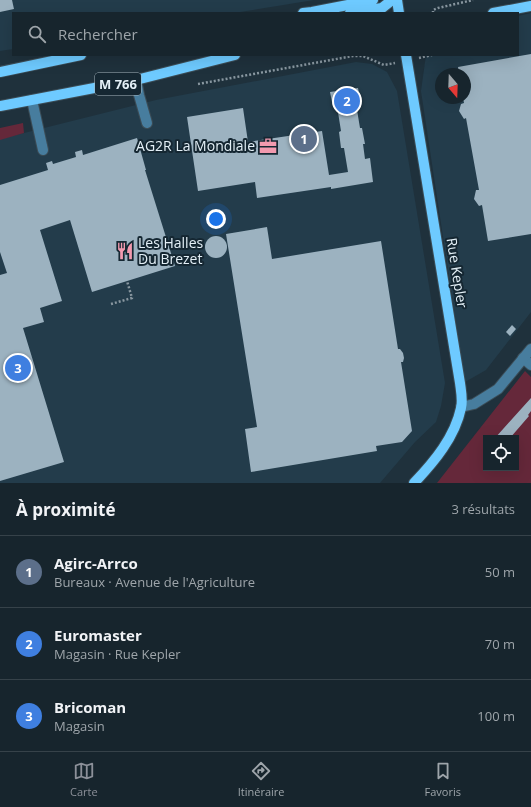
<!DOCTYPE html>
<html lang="fr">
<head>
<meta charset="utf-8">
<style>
	:root { --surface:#17252d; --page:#202d35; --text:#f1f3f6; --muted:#9ea5aa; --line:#364249; --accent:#8c9099 }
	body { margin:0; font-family:"Open Sans",sans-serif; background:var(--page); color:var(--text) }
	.controls { position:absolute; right:12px; bottom:12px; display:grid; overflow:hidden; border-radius:0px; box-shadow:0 4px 16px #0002 }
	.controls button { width:36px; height:36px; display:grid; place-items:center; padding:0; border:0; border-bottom:1px solid var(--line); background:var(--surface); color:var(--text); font:20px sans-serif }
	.compass { position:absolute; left:435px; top:68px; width:36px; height:36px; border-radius:50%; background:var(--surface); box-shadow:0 4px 16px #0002; rotate:161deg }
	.you { position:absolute; left:216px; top:219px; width:14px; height:14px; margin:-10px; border:3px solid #fff; border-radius:50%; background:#1a73e8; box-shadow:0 0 0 6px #1a73e833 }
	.badge { display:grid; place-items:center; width:26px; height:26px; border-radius:50%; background:var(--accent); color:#fff; font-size:13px; font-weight:700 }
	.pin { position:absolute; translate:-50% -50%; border:2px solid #fff; box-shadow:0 1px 4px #0006 }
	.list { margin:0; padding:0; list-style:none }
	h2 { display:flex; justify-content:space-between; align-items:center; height:52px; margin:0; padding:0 16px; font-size:17px }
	h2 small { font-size:13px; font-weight:400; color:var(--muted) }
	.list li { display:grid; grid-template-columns:26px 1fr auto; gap:12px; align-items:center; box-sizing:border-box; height:72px; padding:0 16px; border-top:1px solid var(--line) }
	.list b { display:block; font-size:15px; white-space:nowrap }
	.list p { margin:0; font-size:13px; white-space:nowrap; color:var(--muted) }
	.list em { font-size:13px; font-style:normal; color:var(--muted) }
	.icon { flex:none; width:22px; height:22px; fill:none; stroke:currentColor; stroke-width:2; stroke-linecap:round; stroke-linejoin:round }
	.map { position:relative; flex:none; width:531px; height:483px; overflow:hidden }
	.search { position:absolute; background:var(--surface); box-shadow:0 4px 16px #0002; left:12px; right:12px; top:12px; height:44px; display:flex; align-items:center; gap:10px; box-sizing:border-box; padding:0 14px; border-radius:0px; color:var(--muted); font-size:15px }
	.sheet { height:268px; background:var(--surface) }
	nav { display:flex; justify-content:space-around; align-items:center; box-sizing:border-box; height:56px; border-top:1px solid var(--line); background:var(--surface); font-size:11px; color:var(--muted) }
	nav a { display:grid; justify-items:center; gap:2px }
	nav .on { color:var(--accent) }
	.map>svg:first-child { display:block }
	.built { fill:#233c4b; fill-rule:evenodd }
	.green { fill:#65283a; fill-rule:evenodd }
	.building { fill:#9cb2c0 }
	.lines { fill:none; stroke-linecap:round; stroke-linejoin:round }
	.minor-casing { stroke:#3b4c56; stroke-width:12 }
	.major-casing { stroke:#3b4c56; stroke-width:12 }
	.path { stroke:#8997a0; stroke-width:2.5; stroke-dasharray:2 2; stroke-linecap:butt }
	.minor { stroke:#477d9e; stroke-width:10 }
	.major { stroke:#6ecaff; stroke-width:10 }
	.labels { text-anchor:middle; stroke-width:4; stroke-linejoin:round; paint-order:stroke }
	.shield { fill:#152732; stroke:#a6b4bc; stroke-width:1 }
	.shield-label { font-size:13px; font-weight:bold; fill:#e4f0f7 }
	.poi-label { font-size:14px; fill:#e4f0f7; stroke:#152732; text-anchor:end }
	.street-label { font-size:14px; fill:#e4f0f7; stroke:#152732 }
</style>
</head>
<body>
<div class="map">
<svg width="531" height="483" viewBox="0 0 531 483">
	<rect width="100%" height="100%" fill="#1f313c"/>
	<!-- built -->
	<g class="built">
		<polygon points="0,0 314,0 234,13 13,13 13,49 0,51"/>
		<path d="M531,13V312L486,370L465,382L421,91L426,55H518V16ZM441,74H465V98H441Z"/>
		<polygon points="356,62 372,64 387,72 397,91 445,383 441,406 436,422 415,442 380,483 0,483 0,139 156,100"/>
	</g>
	<!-- green -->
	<g class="green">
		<polygon points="23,123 24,133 0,140 0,128"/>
		<path d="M525,371L531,377V483H437ZM486,438H516V468H486Z"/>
	</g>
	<!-- building -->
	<g class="building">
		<polygon points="0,0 12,0 14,9 0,12"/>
		<polygon points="531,54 531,234 488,241 482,205 479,206 474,199 476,190 479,190 466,118 464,119 459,111 461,104 464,103 463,98 465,98 465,74 459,74 458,67"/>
		<polygon points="358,88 361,103 356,104 360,128 362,128 365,144 363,144 365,159 370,158 373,182 331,189 331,187 257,198 255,182 198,191 187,117 243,108 248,142 322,131 329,175 348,172 344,148 341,148 339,132 341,131 337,106 333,107 330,92"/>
		<polygon points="137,138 146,170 145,170 175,266 92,292 70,220 40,230 62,301 40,308 44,322 23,328 64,462 0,481 0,275 7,273 0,252 0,185 48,170 46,163 52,161 53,164 76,157 75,152 82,150 83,155"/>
		<polygon points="267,227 272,259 381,241 398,349 400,349 403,353 404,358 403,362 401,362 412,431 402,442 376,446 377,451 251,472 245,429 257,427 226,234"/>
		<circle cx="216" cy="247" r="11"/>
		<polygon points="512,325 516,329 510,336 506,332"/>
		<polygon points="531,398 531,411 528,415 529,416 510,438 495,438"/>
	</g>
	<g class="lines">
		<!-- minor casing -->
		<g class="minor-casing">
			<g id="minor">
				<polyline points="136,80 139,95 147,123"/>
				<polyline points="32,100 43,150"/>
				<polyline points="523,358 531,365"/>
				<polyline points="461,407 474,404 498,389 531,349"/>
			</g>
		</g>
		<!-- major casing -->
		<g class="major-casing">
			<g id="major">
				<polyline points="397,0 399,13"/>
				<polyline points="303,13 312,12 373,0"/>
				<polyline points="350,13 382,8 392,0"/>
				<polyline points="493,13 531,6"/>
				<path d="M406,55L460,383C461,391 463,400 461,408C455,437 434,462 414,483"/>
				<polyline points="0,72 81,55"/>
				<polyline points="0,106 136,80 235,55"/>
			</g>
		</g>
		<!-- path -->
		<g class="path">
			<polyline points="433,13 433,10 438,8 473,0"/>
			<polyline points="419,58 432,55"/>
			<polyline points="198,84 353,56 363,56 384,65 395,63"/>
			<polyline points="111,304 132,298 127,281"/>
		</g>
		<!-- minor -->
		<use href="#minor" class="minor"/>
		<!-- major -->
		<use href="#major" class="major"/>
	</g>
	<!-- icons -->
	<defs>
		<g id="office-bare" transform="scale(1.38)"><path d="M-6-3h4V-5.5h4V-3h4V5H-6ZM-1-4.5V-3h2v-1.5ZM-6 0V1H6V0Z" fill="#f29aaf" stroke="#152732" stroke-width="2.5" paint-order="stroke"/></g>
		<g id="restaurant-bare" transform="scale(1.38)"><path d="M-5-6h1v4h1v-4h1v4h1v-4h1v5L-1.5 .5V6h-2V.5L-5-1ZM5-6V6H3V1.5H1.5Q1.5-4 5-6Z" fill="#f29aaf" stroke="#152732" stroke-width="2.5" paint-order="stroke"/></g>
	</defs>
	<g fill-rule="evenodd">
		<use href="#office-bare" x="268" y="146"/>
		<use href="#restaurant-bare" x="125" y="251"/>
	</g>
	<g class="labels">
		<!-- shield labels -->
		<rect class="shield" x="95" y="73" width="46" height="22" rx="3"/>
		<g class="shield-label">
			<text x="118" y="89">M 766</text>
		</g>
		<!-- poi labels -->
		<g class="poi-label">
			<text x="255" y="151">AG2R La Mondiale</text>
			<text x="138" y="248" text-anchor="start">Les Halles<tspan x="138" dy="16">Du Brezet</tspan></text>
		</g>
		<!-- street labels -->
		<g class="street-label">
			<text transform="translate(457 273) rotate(81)" y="5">Rue Kepler</text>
		</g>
	</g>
</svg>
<div class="controls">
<button><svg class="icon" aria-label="locate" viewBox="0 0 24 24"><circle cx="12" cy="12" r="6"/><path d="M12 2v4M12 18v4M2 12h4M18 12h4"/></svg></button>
</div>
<svg class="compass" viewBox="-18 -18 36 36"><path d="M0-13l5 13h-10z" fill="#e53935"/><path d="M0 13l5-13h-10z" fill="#9ea5aa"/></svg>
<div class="you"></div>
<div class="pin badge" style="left:304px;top:139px;background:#5c6f8a">1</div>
<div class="pin badge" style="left:347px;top:101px;background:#3f7fe0">2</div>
<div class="pin badge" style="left:18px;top:368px;background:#3f7fe0">3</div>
<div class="search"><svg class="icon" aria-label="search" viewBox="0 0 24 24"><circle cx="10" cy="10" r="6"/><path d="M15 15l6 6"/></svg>Rechercher</div>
</div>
<section class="sheet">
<h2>À proximité<small>3 résultats</small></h2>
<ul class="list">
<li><span class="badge" style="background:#5c6f8a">1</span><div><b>Agirc-Arrco</b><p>Bureaux · Avenue de l'Agriculture</p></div><em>50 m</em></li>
<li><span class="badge" style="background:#3f7fe0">2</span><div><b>Euromaster</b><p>Magasin · Rue Kepler</p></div><em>70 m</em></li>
<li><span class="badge" style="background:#3f7fe0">3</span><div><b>Bricoman</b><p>Magasin</p></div><em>100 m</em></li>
</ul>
</section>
<nav>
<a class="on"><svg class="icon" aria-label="map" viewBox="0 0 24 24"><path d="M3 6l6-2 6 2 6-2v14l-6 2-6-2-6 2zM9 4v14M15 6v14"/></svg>Carte</a>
<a><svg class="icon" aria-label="directions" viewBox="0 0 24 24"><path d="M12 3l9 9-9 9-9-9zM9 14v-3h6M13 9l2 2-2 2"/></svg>Itinéraire</a>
<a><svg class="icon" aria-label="saved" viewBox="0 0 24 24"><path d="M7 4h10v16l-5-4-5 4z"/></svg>Favoris</a>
</nav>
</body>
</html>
